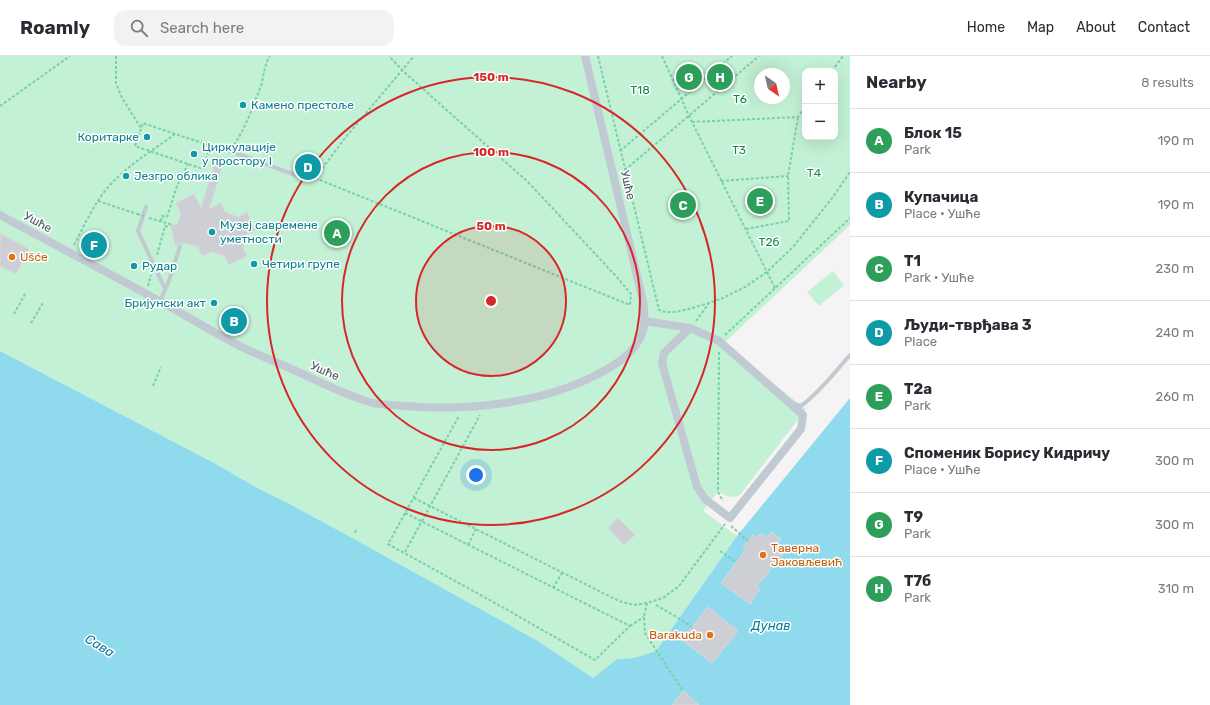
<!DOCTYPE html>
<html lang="en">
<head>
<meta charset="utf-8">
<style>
	:root { --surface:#fff; --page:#f2f2f3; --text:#2b2b33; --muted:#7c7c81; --line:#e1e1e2; --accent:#1a73e8 }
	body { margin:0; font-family:Rubik,sans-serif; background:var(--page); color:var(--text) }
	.controls { position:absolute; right:12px; top:12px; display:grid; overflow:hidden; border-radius:8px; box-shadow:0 4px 16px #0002 }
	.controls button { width:36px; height:36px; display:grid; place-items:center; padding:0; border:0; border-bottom:1px solid var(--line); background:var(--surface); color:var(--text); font:20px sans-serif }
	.compass { position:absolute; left:754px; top:12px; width:36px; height:36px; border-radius:50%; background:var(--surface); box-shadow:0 4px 16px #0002; rotate:146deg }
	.you { position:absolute; left:476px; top:419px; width:14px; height:14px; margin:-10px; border:3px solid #fff; border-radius:50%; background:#1a73e8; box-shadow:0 0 0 6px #1a73e833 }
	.badge { display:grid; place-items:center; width:26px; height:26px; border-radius:50%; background:var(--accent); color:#fff; font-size:13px; font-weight:700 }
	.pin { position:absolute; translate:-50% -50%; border:2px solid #fff; box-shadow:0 1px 4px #0006 }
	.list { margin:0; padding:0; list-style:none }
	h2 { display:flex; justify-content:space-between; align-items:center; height:52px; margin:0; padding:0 16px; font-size:17px }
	h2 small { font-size:13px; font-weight:400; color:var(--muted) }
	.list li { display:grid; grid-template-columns:26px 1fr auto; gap:12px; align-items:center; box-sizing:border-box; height:64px; padding:0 16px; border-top:1px solid var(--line) }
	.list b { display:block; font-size:15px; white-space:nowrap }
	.list p { margin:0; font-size:13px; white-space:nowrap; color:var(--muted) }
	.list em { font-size:13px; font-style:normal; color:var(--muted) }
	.icon { flex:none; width:22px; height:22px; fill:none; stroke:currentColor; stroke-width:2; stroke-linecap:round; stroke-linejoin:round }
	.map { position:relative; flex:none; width:850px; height:649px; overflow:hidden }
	header { display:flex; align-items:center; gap:24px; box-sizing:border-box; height:56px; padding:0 20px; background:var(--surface); border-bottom:1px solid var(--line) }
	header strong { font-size:19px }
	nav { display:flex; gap:22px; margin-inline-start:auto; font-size:14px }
	.search { width:280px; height:36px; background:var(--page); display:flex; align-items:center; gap:10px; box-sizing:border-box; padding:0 14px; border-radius:12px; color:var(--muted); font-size:15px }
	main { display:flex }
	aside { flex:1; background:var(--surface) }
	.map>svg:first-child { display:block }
	.green { fill:#c3f1d5; fill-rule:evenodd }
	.water { fill:#90daee }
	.building { fill:#cdcfd5; stroke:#d7d9de }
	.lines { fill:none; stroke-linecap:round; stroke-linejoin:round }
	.path { stroke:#7ad0a6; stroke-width:2; stroke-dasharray:3 2; stroke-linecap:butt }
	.service { stroke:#c1cad2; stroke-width:4 }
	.minor { stroke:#c1cad2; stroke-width:8 }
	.path-bridge { stroke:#7ad0a6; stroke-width:2; stroke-dasharray:3 2; stroke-linecap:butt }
	.ring { fill:none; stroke:#d62828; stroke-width:2 }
	.culture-dot { fill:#0f9aa8; stroke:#fff; stroke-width:1.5 }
	.food-dot { fill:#e8710a; stroke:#fff; stroke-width:1.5 }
	.labels { text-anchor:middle; stroke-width:3; stroke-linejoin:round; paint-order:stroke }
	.park-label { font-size:12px; fill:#17864f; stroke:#fff }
	.culture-label { font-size:12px; fill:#0d838f; stroke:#fff; text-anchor:start }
	.street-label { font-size:12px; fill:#4a5661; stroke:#fff }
	.food-label { font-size:12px; fill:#c56008; stroke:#fff; text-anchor:start }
	.water-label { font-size:13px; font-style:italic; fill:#0c7c9b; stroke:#fff }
	.centre { fill:#d62828; stroke:#fff; stroke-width:2 }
	.ring-label { font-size:12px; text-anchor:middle; font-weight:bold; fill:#d62828; stroke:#fff; stroke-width:3; stroke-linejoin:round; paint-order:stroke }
</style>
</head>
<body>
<header>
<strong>Roamly</strong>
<div class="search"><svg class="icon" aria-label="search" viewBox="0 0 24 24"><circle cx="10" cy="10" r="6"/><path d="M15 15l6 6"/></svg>Search here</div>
<nav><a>Home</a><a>Map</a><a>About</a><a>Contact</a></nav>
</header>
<main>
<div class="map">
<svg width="850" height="649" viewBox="0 0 850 649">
	<rect width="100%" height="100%" fill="#f5f3f3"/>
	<!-- green -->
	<g class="green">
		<path d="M0,0H850V169L723,288L806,353L739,440L729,441L718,436L703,455L737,480L656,595L634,602L617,603L593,622L538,585L380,498L286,446L259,433L216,408L0,295ZM805,15H835V81H805ZM760,18H784V42H760Z"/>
		<polygon points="833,215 844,229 819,250 807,236"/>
	</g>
	<!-- water -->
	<polygon class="water" points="0,295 216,408 259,433 286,446 352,482 538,585 593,622 617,603 634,602 656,595 737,480 850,342 850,649 0,649"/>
	<!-- building -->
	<g class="building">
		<polygon points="217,100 225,102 209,153 221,147 225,156 238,161 247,156 256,174 247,178 243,192 247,200 229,209 224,200 212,196 202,200 198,191 186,187 183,188 179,187 176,191 170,168 177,169 181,157 176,147 194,138 201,152"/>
		<polygon points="0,177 29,193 16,218 0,210"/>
		<polygon points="618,462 635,479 624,489 608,472"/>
		<polygon points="772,476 781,483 775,490 784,497 757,530 760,533 750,548 721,527 746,493 743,490 753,479 757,482 761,477 767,482"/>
		<polygon points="708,551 738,575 712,607 682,584"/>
		<polygon points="683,635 699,649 672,649"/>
	</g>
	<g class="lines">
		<!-- path -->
		<g class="path">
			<polyline points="116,0 116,27 122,42 141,72"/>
			<path d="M598,0L659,254C673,260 694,251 709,247"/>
			<polyline points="662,0 689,60 775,232"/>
			<polyline points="832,15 843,0"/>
			<polyline points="0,50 70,0"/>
			<polyline points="692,66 798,61 805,51"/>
			<polyline points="175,78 143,67 135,90 203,113 209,94"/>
			<path d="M234,89C246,71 253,50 261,30C264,19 264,9 270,0"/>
			<polyline points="620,95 732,0"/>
			<polyline points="625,114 759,0"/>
			<polyline points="307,121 315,122 345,82 414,0"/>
			<polyline points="315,122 630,249 631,238 615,219 528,126 441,49 402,14 389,0"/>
			<polyline points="721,125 788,120"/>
			<polyline points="98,145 137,158"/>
			<polyline points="149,162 170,168 169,171"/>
			<polyline points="161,165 162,160 167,161 177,130 188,108"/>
			<polyline points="746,173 789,165 788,120 798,61"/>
			<path d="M74,189C85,168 95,145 111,128C129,108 154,94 175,78L209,89"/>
			<polyline points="157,199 165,170 169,171"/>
			<polyline points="148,230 151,219"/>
			<polyline points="14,258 25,238"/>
			<polyline points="696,265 709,247 723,242 745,231 767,216 793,191 833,141 850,116"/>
			<polyline points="31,267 43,247"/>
			<polyline points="725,279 850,162"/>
			<polyline points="719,296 718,436 723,445"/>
			<polyline points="153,330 161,311"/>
			<polyline points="414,442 619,545 634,549 647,547 663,542 679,530 725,468"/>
			<polyline points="405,457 630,570 595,604 504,552 388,488 459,360"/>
			<polyline points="731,470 748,485"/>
			<polyline points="355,477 357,472"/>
			<polyline points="468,489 476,473"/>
			<polyline points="720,495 736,506"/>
			<polyline points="405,496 480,359"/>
			<polyline points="553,532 562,517"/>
			<polyline points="647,547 644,561 645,577 683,635"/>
			<polyline points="656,549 680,563 692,571"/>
			<polyline points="630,570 644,561"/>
		</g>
		<!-- service -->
		<g class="service">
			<polyline points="215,91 230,95 301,121"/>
			<polyline points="146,151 138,175 165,233"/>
			<polyline points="160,245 169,225 180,190"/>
			<path d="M793,348L801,350C820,336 835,316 850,299"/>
		</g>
		<!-- minor -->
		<g class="minor">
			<path d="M0,159C53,188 107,216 161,246C189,261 217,279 246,293C259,299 273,305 287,311C315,323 343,339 373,347C383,349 395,349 406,350C464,355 535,348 588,323C609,313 636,299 643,275C646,265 644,255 643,245L585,0"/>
			<polyline points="644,265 690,272 719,285 803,359 801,373 730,462 705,443 697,431 662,307 664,297 690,272"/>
		</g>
		<!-- path-bridge -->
		<polyline class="path-bridge" points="137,158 144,160"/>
	</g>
	<!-- distance rings -->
	<circle cx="491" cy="245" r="75" fill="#d62828" fill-opacity=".12"/>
	<g class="ring">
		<circle cx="491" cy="245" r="75"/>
		<circle cx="491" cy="245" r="149"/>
		<circle cx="491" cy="245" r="224"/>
	</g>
	<!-- markers -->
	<g class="culture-dot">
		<circle cx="243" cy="49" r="4"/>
		<circle cx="147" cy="81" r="4"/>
		<circle cx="194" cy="98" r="4"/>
		<circle cx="126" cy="120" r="4"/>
		<circle cx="212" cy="176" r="4"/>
		<circle cx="254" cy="208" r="4"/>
		<circle cx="134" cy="210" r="4"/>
		<circle cx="214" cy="247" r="4"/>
	</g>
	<g class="food-dot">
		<circle cx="12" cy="201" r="4"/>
		<circle cx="763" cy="499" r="4"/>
		<circle cx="710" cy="579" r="4"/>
	</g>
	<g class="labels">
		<!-- park labels -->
		<g class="park-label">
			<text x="640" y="38">Т18</text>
			<text x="740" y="47">Т6</text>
			<text x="739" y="98">Т3</text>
			<text x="814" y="121">Т4</text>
			<text x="769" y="190">Т2б</text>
		</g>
		<!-- culture labels -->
		<g class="culture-label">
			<text x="251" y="53">Камено престоље</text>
			<text x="139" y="85" text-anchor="end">Коритарке</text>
			<text x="202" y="95">Циркулације<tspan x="202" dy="14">у простору I</tspan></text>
			<text x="134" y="124">Језгро облика</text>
			<text x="220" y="173">Музеј савремене<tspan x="220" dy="14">уметности</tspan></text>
			<text x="262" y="212">Четири групе</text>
			<text x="142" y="214">Рудар</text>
			<text x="206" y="251" text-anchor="end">Бријунски акт</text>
		</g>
		<!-- street labels -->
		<g class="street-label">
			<text transform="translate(628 129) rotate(77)" y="4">Ушће</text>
			<text transform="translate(38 166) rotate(29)" y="4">Ушће</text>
			<text transform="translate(325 315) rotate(24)" y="4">Ушће</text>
		</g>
		<!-- food labels -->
		<g class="food-label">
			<text x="20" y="205">Ušće</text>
			<text x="771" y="496">Таверна<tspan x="771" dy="14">Јаковљевић</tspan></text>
			<text x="702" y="583" text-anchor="end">Barakuda</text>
		</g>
		<!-- water labels -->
		<g class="water-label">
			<text x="771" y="574">Дунав</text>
			<text transform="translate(100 589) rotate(31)" y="5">Сава</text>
		</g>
	</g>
	<circle cx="491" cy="245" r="6" class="centre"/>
	<g class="ring-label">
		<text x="491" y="25">150 m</text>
		<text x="491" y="100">100 m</text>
		<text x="491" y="174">50 m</text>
	</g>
</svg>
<div class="controls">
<button>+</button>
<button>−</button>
</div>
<svg class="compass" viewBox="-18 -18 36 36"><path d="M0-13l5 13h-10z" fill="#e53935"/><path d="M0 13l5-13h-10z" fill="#7c7c81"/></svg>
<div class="you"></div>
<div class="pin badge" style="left:337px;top:177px;background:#2e9e5b">A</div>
<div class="pin badge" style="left:234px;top:265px;background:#0f9aa8">B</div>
<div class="pin badge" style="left:683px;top:149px;background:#2e9e5b">C</div>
<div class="pin badge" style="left:308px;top:111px;background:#0f9aa8">D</div>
<div class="pin badge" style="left:760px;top:145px;background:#2e9e5b">E</div>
<div class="pin badge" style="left:94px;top:189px;background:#0f9aa8">F</div>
<div class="pin badge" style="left:689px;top:21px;background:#2e9e5b">G</div>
<div class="pin badge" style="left:720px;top:21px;background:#2e9e5b">H</div>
</div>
<aside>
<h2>Nearby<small>8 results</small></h2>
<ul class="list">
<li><span class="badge" style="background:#2e9e5b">A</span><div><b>Блок 15</b><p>Park</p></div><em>190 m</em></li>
<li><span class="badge" style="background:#0f9aa8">B</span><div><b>Купачица</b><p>Place · Ушће</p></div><em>190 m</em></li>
<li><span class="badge" style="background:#2e9e5b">C</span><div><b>Т1</b><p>Park · Ушће</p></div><em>230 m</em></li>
<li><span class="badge" style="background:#0f9aa8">D</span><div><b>Људи-тврђава 3</b><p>Place</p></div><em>240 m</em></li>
<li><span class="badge" style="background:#2e9e5b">E</span><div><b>Т2а</b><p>Park</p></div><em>260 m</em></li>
<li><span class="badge" style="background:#0f9aa8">F</span><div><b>Споменик Борису Кидричу</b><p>Place · Ушће</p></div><em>300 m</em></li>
<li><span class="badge" style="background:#2e9e5b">G</span><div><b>Т9</b><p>Park</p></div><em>300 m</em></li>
<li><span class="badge" style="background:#2e9e5b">H</span><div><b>Т7б</b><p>Park</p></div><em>310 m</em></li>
</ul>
</aside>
</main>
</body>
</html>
